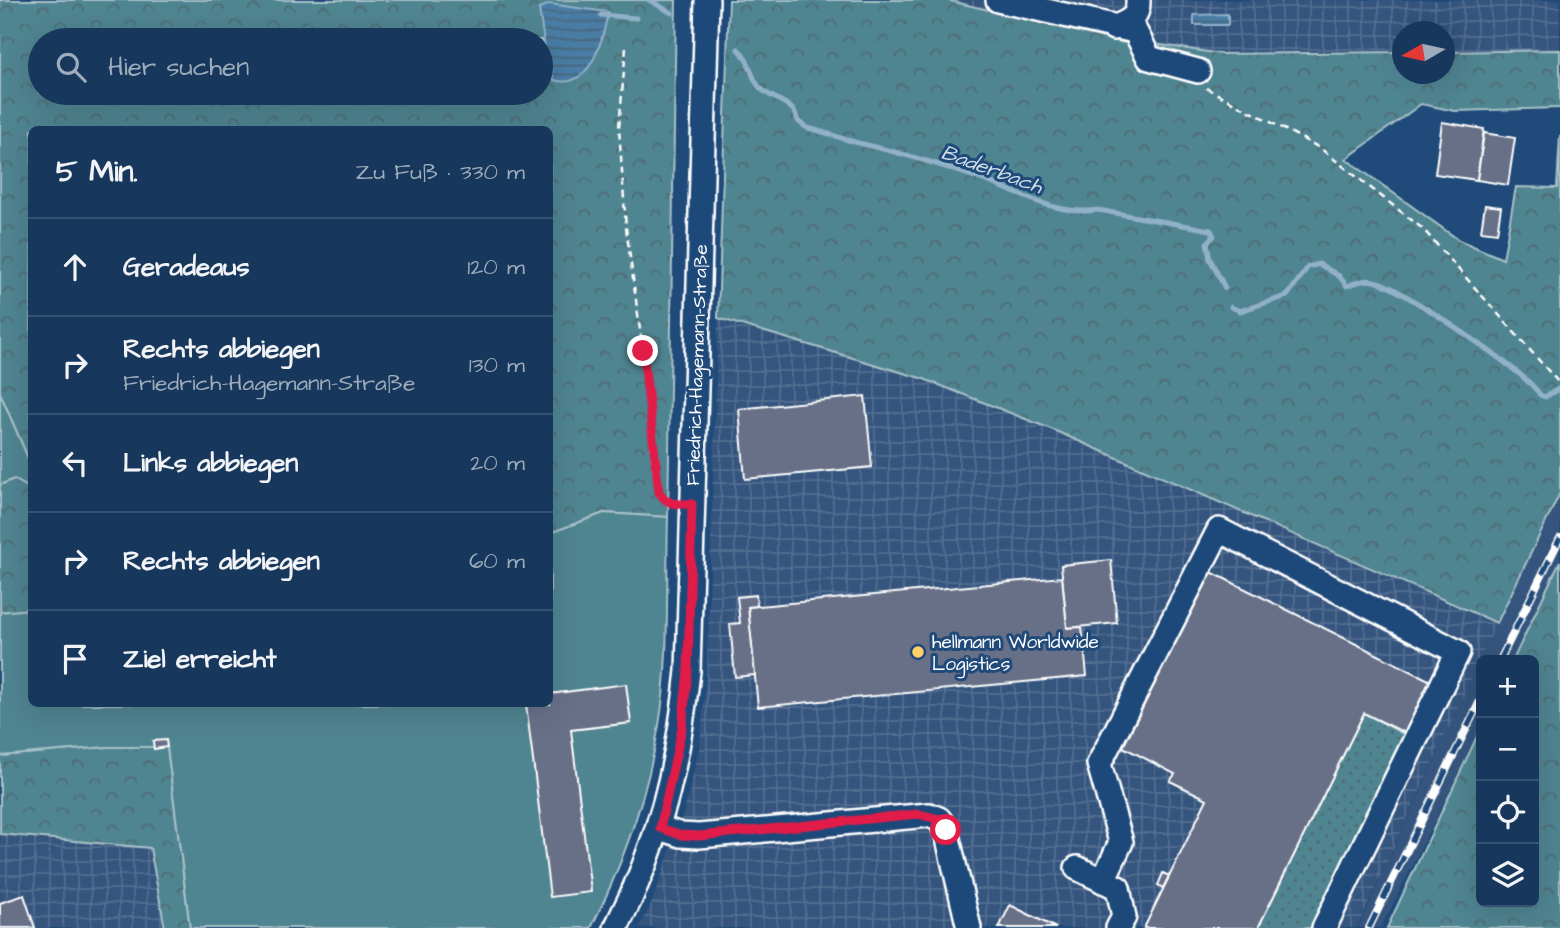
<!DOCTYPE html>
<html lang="de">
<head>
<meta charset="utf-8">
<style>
	:root { --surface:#17385c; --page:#203f62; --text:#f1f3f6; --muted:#9eacbb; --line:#365272 }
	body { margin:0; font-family:"Architects Daughter",sans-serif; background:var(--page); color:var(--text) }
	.controls { position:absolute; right:21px; bottom:21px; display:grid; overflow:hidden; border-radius:10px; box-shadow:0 7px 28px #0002 }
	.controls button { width:63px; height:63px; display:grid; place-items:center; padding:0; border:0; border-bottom:2px solid var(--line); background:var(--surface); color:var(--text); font:35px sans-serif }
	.compass { position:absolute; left:1392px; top:21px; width:63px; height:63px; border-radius:50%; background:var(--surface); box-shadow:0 7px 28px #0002; rotate:261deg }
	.stop { position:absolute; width:21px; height:21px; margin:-16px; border:5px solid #e11d48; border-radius:50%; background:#fff }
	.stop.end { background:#e11d48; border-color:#fff; box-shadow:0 2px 7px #0008 }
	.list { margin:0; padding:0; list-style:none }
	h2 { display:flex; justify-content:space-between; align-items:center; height:91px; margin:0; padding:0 28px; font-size:30px }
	h2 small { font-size:23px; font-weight:400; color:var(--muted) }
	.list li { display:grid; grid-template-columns:46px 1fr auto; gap:21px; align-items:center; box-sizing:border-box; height:98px; padding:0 28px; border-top:2px solid var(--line) }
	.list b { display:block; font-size:26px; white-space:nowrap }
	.list p { margin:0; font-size:23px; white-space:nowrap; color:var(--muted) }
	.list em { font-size:23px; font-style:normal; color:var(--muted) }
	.icon { flex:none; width:38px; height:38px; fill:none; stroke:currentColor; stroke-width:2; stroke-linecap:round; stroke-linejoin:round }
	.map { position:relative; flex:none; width:1560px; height:928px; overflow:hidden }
	.search { position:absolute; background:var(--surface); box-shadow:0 7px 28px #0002; left:28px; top:28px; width:525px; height:77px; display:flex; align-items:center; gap:18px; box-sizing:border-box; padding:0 24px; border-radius:38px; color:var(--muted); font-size:26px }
	.panel { position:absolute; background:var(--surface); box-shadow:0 7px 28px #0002; left:28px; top:126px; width:525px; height:581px; border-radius:10px }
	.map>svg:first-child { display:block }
	.built { fill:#35557e }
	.industrial { fill:url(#industrial-grid) }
	.grass { fill:url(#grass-dots); stroke:#a8c2c8; stroke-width:2 }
	.forest { fill:url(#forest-crowns); stroke:#a8c2c8; stroke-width:2; fill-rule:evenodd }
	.park { fill:#508491; stroke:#a8c2c8; stroke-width:2 }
	.water { fill:url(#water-rules); stroke:#91b1c9; stroke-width:2 }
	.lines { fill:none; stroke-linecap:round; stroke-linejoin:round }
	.stream { stroke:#91b1c9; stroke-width:5 }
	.building { fill:#676f88; stroke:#fff; stroke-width:2 }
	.minor-casing { stroke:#fff; stroke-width:28 }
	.path { stroke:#fff; stroke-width:2.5; stroke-dasharray:7 5; stroke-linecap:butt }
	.minor { stroke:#1f4a7a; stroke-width:23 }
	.rail-casing { stroke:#fff; stroke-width:8 }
	.rail { stroke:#1f4a7a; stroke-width:5; stroke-dasharray:16; stroke-linecap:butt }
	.route { stroke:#e11d48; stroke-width:9 }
	.poi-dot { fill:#ffd166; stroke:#1f4a7a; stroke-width:2.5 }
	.labels { text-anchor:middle; stroke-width:6; stroke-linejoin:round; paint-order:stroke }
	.street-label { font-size:19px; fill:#fff; stroke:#1f4a7a }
	.poi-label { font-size:19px; fill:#fff; stroke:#1f4a7a; text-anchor:start }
	.water-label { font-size:21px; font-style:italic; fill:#d1dee8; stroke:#1f4a7a }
</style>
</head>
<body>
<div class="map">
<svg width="1560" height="928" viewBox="0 0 1560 928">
	<defs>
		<pattern id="industrial-grid" width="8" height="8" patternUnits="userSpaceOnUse" patternTransform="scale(1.75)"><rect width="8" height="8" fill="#35557e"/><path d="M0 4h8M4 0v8" fill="none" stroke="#536e91"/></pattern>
		<pattern id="grass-dots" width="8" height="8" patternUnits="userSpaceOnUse" patternTransform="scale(1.75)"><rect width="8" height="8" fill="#508491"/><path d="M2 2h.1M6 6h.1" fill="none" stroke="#4e6b72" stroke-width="1.8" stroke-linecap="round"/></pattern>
		<pattern id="forest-crowns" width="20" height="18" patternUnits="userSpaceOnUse" patternTransform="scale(1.75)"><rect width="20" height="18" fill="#508491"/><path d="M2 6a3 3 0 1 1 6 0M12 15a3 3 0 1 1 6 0" fill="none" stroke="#4e6b72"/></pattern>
		<pattern id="water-rules" width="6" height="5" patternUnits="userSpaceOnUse" patternTransform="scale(1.75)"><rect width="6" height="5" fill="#487da5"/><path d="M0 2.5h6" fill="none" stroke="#4a6478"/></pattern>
	</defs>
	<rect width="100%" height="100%" fill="#1f4a7a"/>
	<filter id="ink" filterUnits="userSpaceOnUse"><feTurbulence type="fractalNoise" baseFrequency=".0143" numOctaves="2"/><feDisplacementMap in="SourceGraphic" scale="14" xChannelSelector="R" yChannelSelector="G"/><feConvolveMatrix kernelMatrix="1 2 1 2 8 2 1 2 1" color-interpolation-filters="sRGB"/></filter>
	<g filter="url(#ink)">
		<!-- built -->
		<polygon class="built" points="1560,493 1560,561 1513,660 1481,660 1481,728 1381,928 1358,928 1497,623"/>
		<!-- industrial -->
		<g class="industrial">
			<polygon points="947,0 1560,0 1560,50 1445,52 1444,32 1402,32 1402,52 1221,54 1154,44 1154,50"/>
			<polygon points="718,318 924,379 1064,434 1497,623 1357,928 639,928 652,902 685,808 700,746 707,666"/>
			<polygon points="0,834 150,848 165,928 0,928"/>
		</g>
		<!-- grass -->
		<polygon class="grass" points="1364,713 1411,738 1316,928 1258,928"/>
		<!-- forest -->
		<g class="forest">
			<path d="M0,0H676L668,517L604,513L550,533V130H32L31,465L0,393ZM40,40H541V93H40Z"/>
			<polygon points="729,0 947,0 1153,50 1154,44 1221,54 1402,52 1402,74 1444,74 1445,52 1560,50 1560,108 1455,111 1421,104 1346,159 1459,240 1503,259 1516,187 1557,188 1560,135 1560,493 1497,623 1051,429 924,379 718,318"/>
			<polygon points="14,479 31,489 31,609 0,612 0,485"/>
			<polygon points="1560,561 1560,928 1387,928 1481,728 1481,902 1534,902 1534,660 1513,660"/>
			<polygon points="107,747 167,747 190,928 165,928 150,848 0,834 0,756"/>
		</g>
		<!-- park -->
		<g class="park">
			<polygon points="0,393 31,465 31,489 14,479 0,485"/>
			<path d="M604,513L668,517C666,582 670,662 659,725C647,796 623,864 591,928H190L167,747H107L0,756V612L31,609L32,704H550V533Z"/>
		</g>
		<!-- water -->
		<g class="water">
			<path d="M549,4L608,12C603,39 591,91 554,80L546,55L539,9Z"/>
			<polygon points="1228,14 1228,25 1194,25 1194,15"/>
		</g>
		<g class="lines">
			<!-- stream -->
			<g class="stream">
				<polyline points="649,0 672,13"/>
				<polyline points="601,15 636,18"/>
				<path d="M738,49C752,60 750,83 765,92C779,102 794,103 798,121L807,128C827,132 844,140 863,144C905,154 946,166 986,181C1022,194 1058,216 1098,210L1211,230L1214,236L1207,243L1210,259L1225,288"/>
				<path d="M1231,307L1240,311L1287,296L1308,267L1319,264L1339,276L1347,286C1358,282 1366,278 1378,282C1404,290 1529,374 1540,395L1545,397L1560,388"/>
			</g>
		</g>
		<!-- building -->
		<g class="building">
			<polygon points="1442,122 1484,129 1477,180 1435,174"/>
			<polygon points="1484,133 1515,138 1508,185 1477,180"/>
			<polygon points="1485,205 1501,207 1497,233 1481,231"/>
			<polygon points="865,396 872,467 745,479 739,409"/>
			<polygon points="1111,560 1117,623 1067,628 1061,565"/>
			<polygon points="1209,571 1433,682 1407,734 1364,713 1258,928 1144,928 1207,799 1170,781 1175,774 1123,747"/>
			<polygon points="1062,577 1067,628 1082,627 1087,676 758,707 748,607"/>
			<polygon points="756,595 757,606 748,607 755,675 735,677 730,624 740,623 737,597"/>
			<polygon points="626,684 631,723 571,730 591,892 550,897 526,704 550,704 550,694"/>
			<polygon points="166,740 167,747 154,749 153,741"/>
			<polygon points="1163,873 1169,876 1163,888 1158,885"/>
			<polygon points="24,895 35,928 0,928 0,903"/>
			<polygon points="1010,905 1056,928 999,928"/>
		</g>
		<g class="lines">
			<!-- minor casing -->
			<g class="minor-casing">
				<g id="minor">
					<polyline points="998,0 1135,31 1149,58 1198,71"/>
					<path d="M1114,28C1129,21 1139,18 1138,0"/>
					<polyline points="660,828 681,835 699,836 929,815 939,819 946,830 969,928"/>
					<polyline points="1077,868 1118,888 1124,917 1118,928"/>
					<polyline points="1103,881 1121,842 1099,764 1219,530 1458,652 1324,928"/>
					<path d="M616,928C660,842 678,766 688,671L707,0"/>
				</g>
			</g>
			<!-- path -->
			<g class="path">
				<polyline points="626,48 619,128 626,228 643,351 654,471 659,492 672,504"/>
				<polyline points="1206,88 1320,148 1423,229 1560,384"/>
			</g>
			<!-- minor -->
			<use href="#minor" class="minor"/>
			<!-- rail casing -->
			<g class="rail-casing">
				<g id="rail">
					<polyline points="1500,660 1560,538"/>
					<polyline points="1369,928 1481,699"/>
				</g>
			</g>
			<!-- rail -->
			<use href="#rail" class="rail"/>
		</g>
	</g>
	<g class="lines" filter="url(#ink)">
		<!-- route -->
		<path class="route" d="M643,351L659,492C668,506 677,504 692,504L688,671L682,728L660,828L681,835L699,836L918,814L939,819L946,830"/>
	</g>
	<!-- markers -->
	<circle class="poi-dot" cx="918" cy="652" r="7"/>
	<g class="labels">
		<!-- street labels -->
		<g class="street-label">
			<text transform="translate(696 365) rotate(-88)" y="7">Friedrich-Hagemann-Straße</text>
		</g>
		<!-- poi labels -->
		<g class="poi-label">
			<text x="932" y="648">hellmann Worldwide<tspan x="932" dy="22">Logistics</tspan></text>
		</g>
		<!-- water labels -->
		<g class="water-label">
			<text transform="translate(992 169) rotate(20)" y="7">Baderbach</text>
		</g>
	</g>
</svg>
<div class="controls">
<button>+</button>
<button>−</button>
<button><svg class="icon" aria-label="locate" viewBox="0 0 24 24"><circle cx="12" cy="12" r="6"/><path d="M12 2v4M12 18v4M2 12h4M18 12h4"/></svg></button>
<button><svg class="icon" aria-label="layers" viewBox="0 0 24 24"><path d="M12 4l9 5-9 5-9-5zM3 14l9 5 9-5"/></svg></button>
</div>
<svg class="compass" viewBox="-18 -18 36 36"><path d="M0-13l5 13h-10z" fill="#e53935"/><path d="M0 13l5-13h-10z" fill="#9eacbb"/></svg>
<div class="stop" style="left:946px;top:830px"></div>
<div class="stop end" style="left:643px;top:351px"></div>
<div class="search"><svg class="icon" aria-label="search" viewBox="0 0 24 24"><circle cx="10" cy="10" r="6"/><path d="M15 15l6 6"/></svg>Hier suchen</div>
<section class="panel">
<h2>5 Min.<small>Zu Fuß · 330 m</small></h2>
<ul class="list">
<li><svg class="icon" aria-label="ahead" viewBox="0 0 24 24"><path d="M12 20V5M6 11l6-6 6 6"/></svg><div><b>Geradeaus</b></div><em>120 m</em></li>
<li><svg class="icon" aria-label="right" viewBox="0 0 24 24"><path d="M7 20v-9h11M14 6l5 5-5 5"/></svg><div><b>Rechts abbiegen</b><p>Friedrich-Hagemann-Straße</p></div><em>130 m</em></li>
<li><svg class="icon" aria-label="left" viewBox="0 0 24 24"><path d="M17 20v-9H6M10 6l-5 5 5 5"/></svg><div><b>Links abbiegen</b></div><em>20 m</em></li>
<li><svg class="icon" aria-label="right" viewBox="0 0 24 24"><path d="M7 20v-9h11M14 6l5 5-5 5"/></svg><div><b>Rechts abbiegen</b></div><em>60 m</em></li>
<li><svg class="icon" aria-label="arrive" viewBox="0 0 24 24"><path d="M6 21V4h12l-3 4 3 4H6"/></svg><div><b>Ziel erreicht</b></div></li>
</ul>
</section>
</div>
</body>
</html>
